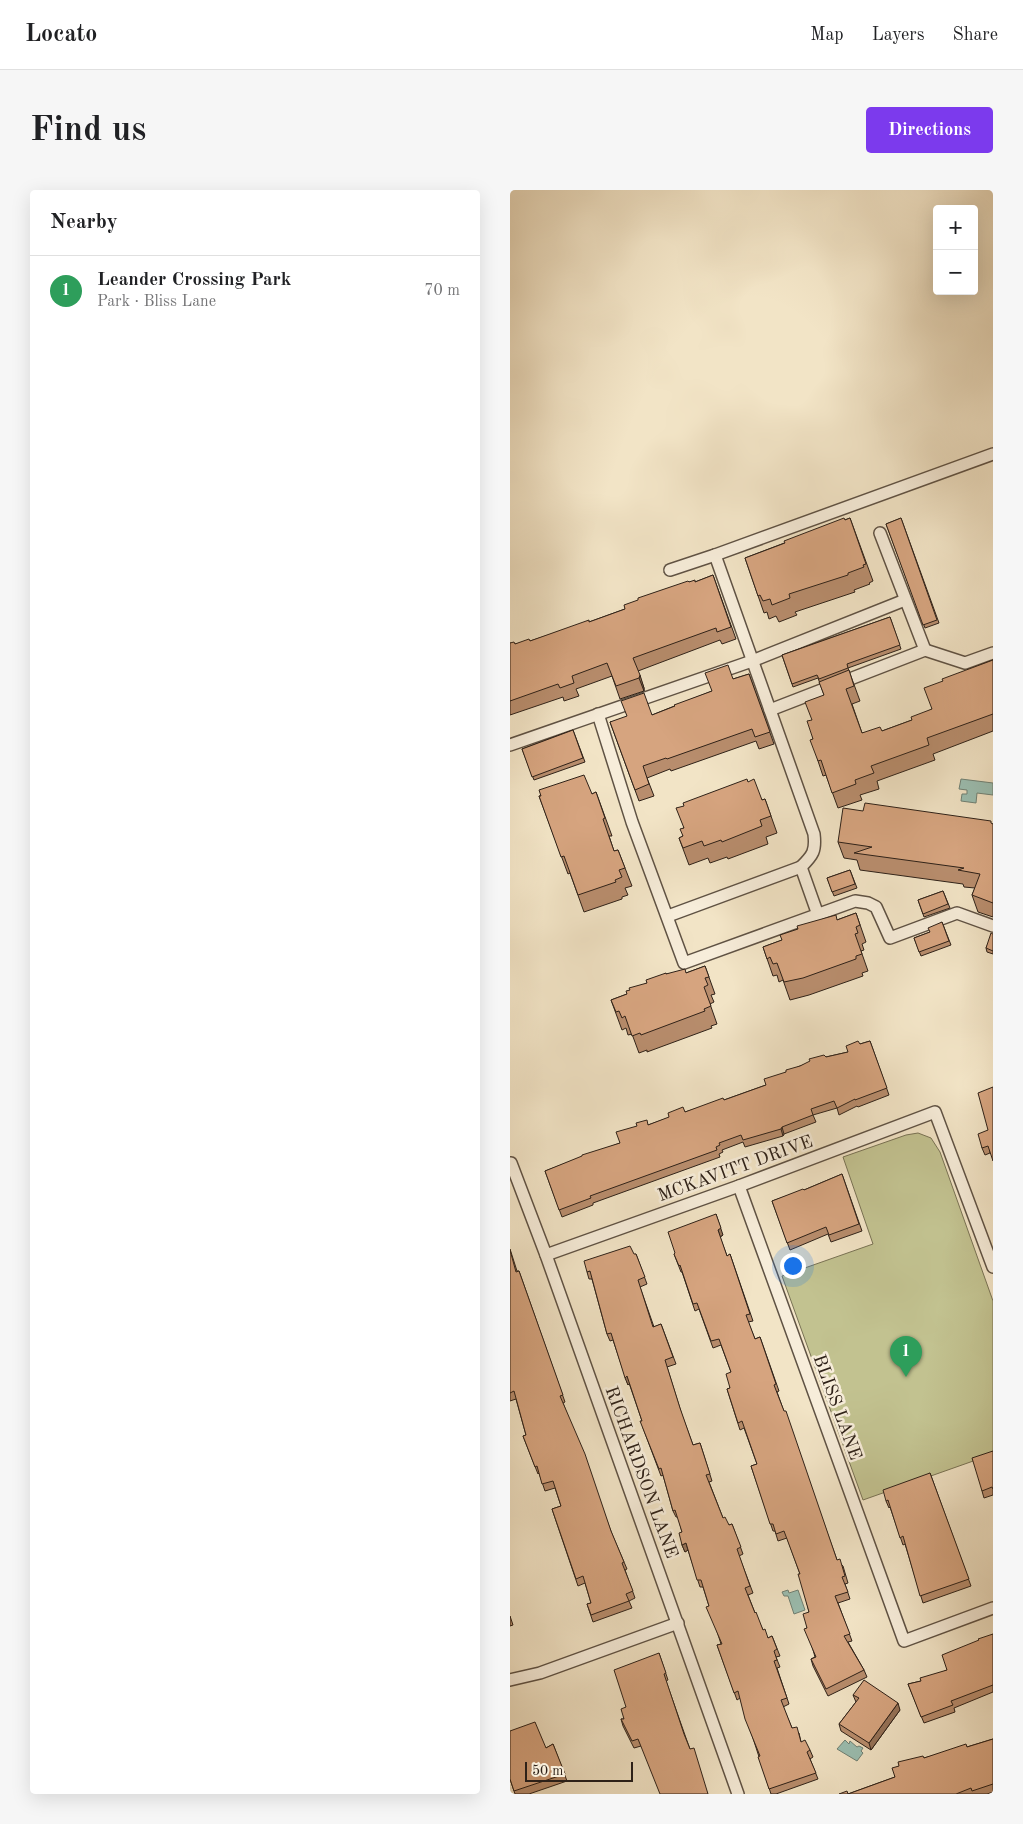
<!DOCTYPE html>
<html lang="en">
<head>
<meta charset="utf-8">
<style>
	:root { --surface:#fff; --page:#f6f6f6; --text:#202124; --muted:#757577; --line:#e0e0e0; --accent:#7c3aed }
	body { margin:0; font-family:"Old Standard TT",serif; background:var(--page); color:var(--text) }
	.controls { position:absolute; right:15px; top:15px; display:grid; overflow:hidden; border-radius:5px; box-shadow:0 5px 20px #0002 }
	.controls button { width:45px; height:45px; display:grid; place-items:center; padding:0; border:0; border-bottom:1px solid var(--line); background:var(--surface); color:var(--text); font:25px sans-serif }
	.scale { position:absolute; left:15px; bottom:12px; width:108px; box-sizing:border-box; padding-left:5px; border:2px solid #2e2118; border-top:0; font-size:14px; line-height:18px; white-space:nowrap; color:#2e2118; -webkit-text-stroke:4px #f7edda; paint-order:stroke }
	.you { position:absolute; left:282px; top:1075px; width:18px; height:18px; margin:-12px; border:4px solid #fff; border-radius:50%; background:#1a73e8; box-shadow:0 0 0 8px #1a73e833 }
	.badge { display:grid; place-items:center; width:32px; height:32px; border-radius:50%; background:var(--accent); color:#fff; font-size:16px; font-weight:700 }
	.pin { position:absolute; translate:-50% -41px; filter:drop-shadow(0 1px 2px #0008) }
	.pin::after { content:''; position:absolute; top:26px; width:18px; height:15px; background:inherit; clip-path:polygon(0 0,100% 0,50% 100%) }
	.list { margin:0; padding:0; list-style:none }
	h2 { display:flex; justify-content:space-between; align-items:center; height:65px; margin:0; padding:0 20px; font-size:21px }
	h2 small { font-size:16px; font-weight:400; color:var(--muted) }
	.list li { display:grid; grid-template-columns:32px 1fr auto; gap:15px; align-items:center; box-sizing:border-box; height:70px; padding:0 20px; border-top:1px solid var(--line) }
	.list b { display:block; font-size:19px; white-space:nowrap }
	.list p { margin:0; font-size:16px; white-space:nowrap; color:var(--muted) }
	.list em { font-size:16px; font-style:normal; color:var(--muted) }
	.map { position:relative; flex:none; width:483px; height:1604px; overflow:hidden; border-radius:5px }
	header { display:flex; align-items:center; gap:30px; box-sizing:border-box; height:70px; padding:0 25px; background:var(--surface); border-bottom:1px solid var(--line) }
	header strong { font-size:24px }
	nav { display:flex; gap:28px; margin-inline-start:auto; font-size:18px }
	.intro { display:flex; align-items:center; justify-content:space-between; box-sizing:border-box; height:120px; padding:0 30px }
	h1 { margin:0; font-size:35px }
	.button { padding:12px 22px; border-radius:5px; background:var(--accent); color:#fff; font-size:18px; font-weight:700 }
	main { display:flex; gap:30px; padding:0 30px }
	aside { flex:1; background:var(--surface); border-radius:5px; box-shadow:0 5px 20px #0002 }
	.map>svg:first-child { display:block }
	.green { fill:#c2c290; stroke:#787254 }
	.water { fill:#9bbfb2; stroke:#6f8074 }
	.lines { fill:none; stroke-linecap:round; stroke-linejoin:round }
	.minor-casing { stroke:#5f5244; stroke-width:14 }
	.minor { stroke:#f7edda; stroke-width:11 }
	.wall { fill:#b88d6d; stroke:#2e2118 }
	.shaded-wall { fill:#967359; stroke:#2e2118 }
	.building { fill:#d6a47f; stroke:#2e2118 }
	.labels { text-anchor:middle; stroke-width:5; stroke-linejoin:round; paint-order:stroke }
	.street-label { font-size:18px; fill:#2e2118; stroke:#f7edda }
</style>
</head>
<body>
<header>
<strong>Locato</strong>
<nav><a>Map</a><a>Layers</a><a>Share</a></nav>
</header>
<div class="intro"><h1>Find us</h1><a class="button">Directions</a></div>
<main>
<aside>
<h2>Nearby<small></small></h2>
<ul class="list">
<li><span class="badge" style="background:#2e9e5b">1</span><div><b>Leander Crossing Park</b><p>Park · Bliss Lane</p></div><em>70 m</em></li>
</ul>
</aside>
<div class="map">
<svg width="483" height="1604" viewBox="0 0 483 1604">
	<rect width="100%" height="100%" fill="#f2e4c6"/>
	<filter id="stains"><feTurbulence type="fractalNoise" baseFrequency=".004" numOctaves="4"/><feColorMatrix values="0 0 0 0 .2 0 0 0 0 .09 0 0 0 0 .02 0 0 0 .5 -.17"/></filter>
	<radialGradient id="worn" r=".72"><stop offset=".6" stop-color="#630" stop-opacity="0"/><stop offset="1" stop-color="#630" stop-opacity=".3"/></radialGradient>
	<!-- green -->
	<polygon class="green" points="408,943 421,948 430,962 483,1111 483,1264 353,1310 272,1086 363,1054 333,967 396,945"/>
	<!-- water -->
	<g class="water">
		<polygon points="451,589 483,593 483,605 467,603 466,613 451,611 452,604 457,604 457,600 449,599"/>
		<polygon points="278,1400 279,1403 288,1400 295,1420 284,1424 278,1406 274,1406 272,1402"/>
		<polygon points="335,1550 339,1554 340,1551 347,1557 349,1556 353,1558 351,1561 353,1563 347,1571 327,1559"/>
	</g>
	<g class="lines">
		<!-- minor casing -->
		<g class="minor-casing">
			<g id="minor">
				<polyline points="370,343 415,460"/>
				<polyline points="160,380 205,365"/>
				<polyline points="260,520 415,460 455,473 483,463"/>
				<polyline points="88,524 122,632 174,773 345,711 358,713 366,717 380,748 447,723 483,736"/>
				<polyline points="0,555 242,471 395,410"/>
				<path d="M291,677C303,665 306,661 304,644L205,365L483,264"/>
				<polyline points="158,726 291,677 308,725"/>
				<polyline points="1,973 36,1065 228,1604"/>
				<polyline points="229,996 394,1451 483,1418"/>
				<polyline points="36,1065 229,996 425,922 483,1077"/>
				<polyline points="0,1490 30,1483 168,1433"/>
			</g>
		</g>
		<!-- minor -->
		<use href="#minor" class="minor"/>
	</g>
	<!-- wall -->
	<g class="wall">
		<polygon points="340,328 363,391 359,393 360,394 344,400 345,402 285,422 287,425 269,432 266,426 259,429 257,422 254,423 235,368"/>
		<polygon points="391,328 429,433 415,438 376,334"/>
		<polygon points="203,385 226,449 212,454 210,450 128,481 134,498 134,501 110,509 102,486 66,499 69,506 54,511 53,507 0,525 0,453 5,454 20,451 79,432 115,419 179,392 185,392"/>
		<polygon points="380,427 391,459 338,478 350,511 342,514 352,543 372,541 402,530 422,519 433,491 483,470 483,541 423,564 425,570 367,591 369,599 350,605 352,610 328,618 316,585 313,586 308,571 303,549 302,530 314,505 308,488 283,497 272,465"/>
		<polygon points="239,484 264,554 249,559 246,551 161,581 160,579 137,588 144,606 129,611 100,532 142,525 202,501 223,489"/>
		<polygon points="63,540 75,572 24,590 12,559"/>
		<polygon points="238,592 252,610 255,609 267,643 256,647 258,654 218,669 217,667 200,673 198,668 179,675 169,648 173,646 173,638"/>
		<polygon points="86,602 102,646 99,646 104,661 108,660 122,696 115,698 118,705 112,707 112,709 74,722 60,683 58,684 29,606 82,604"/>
		<polygon points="353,621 483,634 483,727 468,722 462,705 465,698 454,697 453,694 350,680 347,670 334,668 328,652"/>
		<polygon points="340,680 347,698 324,706 317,688"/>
		<polygon points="433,701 440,718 414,727 408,710"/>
		<polygon points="346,723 356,752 352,754 354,760 351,761 358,781 352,783 353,786 299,805 280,810 273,790 269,792 267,785 263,786 253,757"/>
		<polygon points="432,732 441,755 411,766 404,748 420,742"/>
		<polygon points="483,744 483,764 477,762 476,758"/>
		<polygon points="195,776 205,804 201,805 204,812 200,814 207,834 201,836 202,838 137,862 137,860 129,863 122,844 118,845 116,838 112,840 101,810 117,804 137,793 156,784 176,783"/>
		<polygon points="360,851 379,905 348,917 347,916 329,925 327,918 303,925 306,932 274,944 273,946 235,957 233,952 212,960 213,962 209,964 210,967 83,1013 83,1015 52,1027 35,981 110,953 138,935 175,922 214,910 256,895 276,882 290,876 316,867 338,862 350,854"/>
		<polygon points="478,940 480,963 475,965 472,958"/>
		<polygon points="332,984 352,1041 321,1052 318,1044 280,1060 262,1011 294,1000"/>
		<polygon points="213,1045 210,1047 217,1066 220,1064 243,1131 238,1132 245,1149 250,1147 269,1201 267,1202 327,1370 333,1376 338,1393 335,1394 340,1409 328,1413 342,1451 338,1452 354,1480 357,1487 318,1506 303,1476 301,1469 305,1467 297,1438 299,1422 290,1384 277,1348 268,1351 265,1341 263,1341 241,1276 247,1274 234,1238 230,1240 217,1199 220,1198 221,1182 211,1155 203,1158 189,1119 185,1121 172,1082 171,1082 164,1064"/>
		<polygon points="0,1059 7,1081 9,1081 55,1212 53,1213 102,1344 117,1379 115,1380 125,1408 119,1411 122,1418 83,1432 77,1414 81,1413 75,1393 68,1396 42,1319 51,1316 45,1298 35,1301 29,1283 28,1284 13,1246 16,1245 6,1209 0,1211"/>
		<polygon points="126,1064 137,1094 130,1097 144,1137 151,1134 166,1174 157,1177 172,1225 183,1255 190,1253 202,1291 199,1292 213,1328 219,1335 222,1334 233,1364 229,1366 243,1403 238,1405 245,1423 253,1440 258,1448 262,1446 270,1466 266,1467 270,1477 267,1478 279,1514 273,1517 282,1538 289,1543 291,1552 300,1560 303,1567 300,1569 308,1589 266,1604 261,1604 230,1508 227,1510 207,1455 211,1454 193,1397 190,1397 178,1360 175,1362 172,1355 172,1342 168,1327 166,1327 163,1321 153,1285 151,1286 133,1238 132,1231 119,1193 118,1195 103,1150 100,1151 97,1144 82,1089 79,1089 77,1082"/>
		<polygon points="483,1261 483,1305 474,1308 472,1301"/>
		<polygon points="420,1283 461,1396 413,1413 395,1354 393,1355 380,1317 379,1318 376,1311"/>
		<polygon points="0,1426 3,1435 0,1436"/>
		<polygon points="483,1444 483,1502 444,1518 445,1522 414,1533 398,1494 411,1491 437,1480"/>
		<polygon points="149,1463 158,1490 156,1491 176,1548 180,1559 186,1565 131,1556 124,1558 113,1536 111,1529 114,1529 116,1517"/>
		<polygon points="343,1505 390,1520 361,1560 331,1541 329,1534 346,1512"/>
		<polygon points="483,1549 483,1602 477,1604 338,1604 385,1587 389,1576 414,1568 457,1557"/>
		<polygon points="43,1554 57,1591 19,1604 5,1604 0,1589 36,1558"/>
	</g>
	<!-- shaded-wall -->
	<g class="shaded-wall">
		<polygon points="130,485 134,498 134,501 129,488"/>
		<polygon points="272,937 274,944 273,946 271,939"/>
		<polygon points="206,1024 213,1045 210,1047 208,1040"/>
		<polygon points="117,1186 120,1193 118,1195 115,1188"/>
		<polygon points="176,1353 178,1360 175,1362 172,1355"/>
		<polygon points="388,1513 390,1520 361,1560 359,1553"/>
	</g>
	<!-- building -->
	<g class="building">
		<polygon points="334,328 335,330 340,328 356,374 353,375 354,377 338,383 338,385 279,404 280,408 262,415 260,409 253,411 250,405 248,406 235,368 275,353 274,351"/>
		<polygon points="391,328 427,430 413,435 376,334"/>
		<polygon points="203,385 221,437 207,442 206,438 123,468 130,485 129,488 106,496 97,473 62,486 64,493 50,498 48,494 0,511 0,453 4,452 5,454 19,449 20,451 79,430 79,432 115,419 114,415 128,410 128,408 178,391 179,392 185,390 185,392"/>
		<polygon points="380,427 390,455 337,474 338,478 309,489 307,485 282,494 272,465"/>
		<polygon points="483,470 483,524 417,548 419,555 361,576 364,583 345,590 346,594 322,603 311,570 308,571 300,550 303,549 297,531 302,530 295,512 314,505 309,492 339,480 344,496 336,499 352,543 370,537 372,541 402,530 401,527 422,519 414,498 433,491 432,489"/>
		<polygon points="218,475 223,489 239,484 260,542 245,547 242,539 157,569 156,568 133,576 139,594 125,600 100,532 117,526 111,511 134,503 142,525 165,516 164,515 202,501 195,483"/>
		<polygon points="63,540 73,568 22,587 12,559"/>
		<polygon points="74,585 82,604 86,602 95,628 93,629 104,661 108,660 115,678 109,680 112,687 105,690 106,692 68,705 54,666 51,667 29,606 31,606 29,600"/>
		<polygon points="237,589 238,592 244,589 252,610 255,609 261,626 250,630 252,636 212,652 211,650 194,656 192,651 173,658 169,648 173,646 170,639 174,638 166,618 174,616 173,613"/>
		<polygon points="355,613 481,631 481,633 483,634 483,713 462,705 470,684 448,680 454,678 344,663 362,657 328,652 333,618 353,621"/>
		<polygon points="340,680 345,694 322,702 317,688"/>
		<polygon points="433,701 438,714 413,724 408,710"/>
		<polygon points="346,723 350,735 346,737 348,743 345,744 352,764 346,766 346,769 293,788 274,792 267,773 263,774 260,767 257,769 253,757 272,750 270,745 288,739 287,736 326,725 327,730"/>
		<polygon points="432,732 439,751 409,762 404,748 420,742 418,738"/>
		<polygon points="481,743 483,744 483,761 476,758"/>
		<polygon points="195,776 199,787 195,788 198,795 194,797 201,816 194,819 195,821 131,845 130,843 122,846 115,826 112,828 109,821 106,822 101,810 117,804 116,801 120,800 119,798 137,793 136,790 156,783 156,784 175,779 176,783"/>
		<polygon points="348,851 350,854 360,851 377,898 345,910 345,909 327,918 324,911 301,919 303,925 272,937 271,939 233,950 231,945 209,953 210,955 206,957 207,960 80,1006 81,1008 49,1020 35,981 72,966 72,965 110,953 106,942 127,936 126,933 137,930 138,935 159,927 158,923 173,917 175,922 213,908 214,910 256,895 254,889 276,882 276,880 290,876 300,871 299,869 314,865 316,867 338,862 336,856"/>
		<polygon points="483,897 483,971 478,956 472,958 468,944 478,940 468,903"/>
		<polygon points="332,984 349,1034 319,1045 316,1037 277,1053 262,1011 293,999 294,1000"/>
		<polygon points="206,1024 211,1038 208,1040 217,1066 220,1064 240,1124 236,1125 245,1149 250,1147 266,1194 264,1195 274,1221 276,1221 327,1370 330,1369 335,1386 332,1387 338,1402 325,1406 340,1444 334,1446 354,1480 316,1499 301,1469 306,1467 294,1439 297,1438 293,1424 299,1422 288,1384 290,1384 274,1341 266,1344 263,1334 260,1334 241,1276 247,1274 232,1231 228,1233 217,1199 220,1198 216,1184 221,1182 209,1149 201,1151 187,1113 183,1114 170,1075 169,1076 164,1064 165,1063 158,1042"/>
		<polygon points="120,1056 124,1064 126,1064 135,1087 128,1090 143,1137 151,1134 163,1167 155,1170 170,1218 183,1255 190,1253 200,1284 196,1285 213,1328 215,1327 219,1335 222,1334 231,1357 227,1359 240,1396 235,1398 245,1423 246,1422 253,1440 255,1439 258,1448 262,1446 267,1459 264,1461 267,1470 264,1471 277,1508 271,1510 282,1538 287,1537 291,1552 295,1550 300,1560 297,1562 306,1583 259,1599 248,1567 250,1566 235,1529 228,1501 224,1503 207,1455 212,1454 196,1417 199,1416 191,1390 187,1390 176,1353 172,1355 169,1343 172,1342 165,1320 163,1321 151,1278 149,1279 130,1231 132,1231 117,1186 115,1188 101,1143 97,1144 80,1081 77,1082 74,1071"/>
		<polygon points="0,1060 6,1082 9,1081 53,1205 50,1206 75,1264 101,1341 114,1372 112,1373 123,1401 116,1404 119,1411 81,1425 77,1414 81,1413 73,1386 66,1389 42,1319 51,1316 43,1291 32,1294 27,1276 25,1277 13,1246 16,1245 4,1201 0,1203"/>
		<polygon points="483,1261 483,1299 482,1297 472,1301 462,1268"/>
		<polygon points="420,1283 459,1389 410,1406 393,1346 390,1348 378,1310 376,1311 373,1300"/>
		<polygon points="483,1444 483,1495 441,1511 443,1515 411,1527 398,1494 411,1491 410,1488 437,1480 432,1465 469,1450 468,1449"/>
		<polygon points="149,1463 156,1483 154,1484 174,1544 180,1559 184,1558 198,1604 150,1604 128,1549 122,1551 111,1529 114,1529 111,1519 116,1517 104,1480"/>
		<polygon points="354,1490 388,1513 359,1553 329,1534 349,1508 343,1505"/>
		<polygon points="25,1532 36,1558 43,1554 55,1584 4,1601 0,1589 0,1541"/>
		<polygon points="483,1549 483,1594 462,1601 461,1598 446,1604 338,1604 385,1587 382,1578 389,1576 388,1572 413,1566 414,1568 456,1554 457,1557"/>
		<polygon points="337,1601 338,1604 329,1604"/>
	</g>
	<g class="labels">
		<!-- street labels -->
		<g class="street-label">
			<text transform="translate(225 978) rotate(-20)" y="6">MCKAVITT DRIVE</text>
			<text transform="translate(328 1217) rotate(70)" y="6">BLISS LANE</text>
			<text transform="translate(132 1282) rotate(70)" y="6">RICHARDSON LANE</text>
		</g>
	</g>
	<rect width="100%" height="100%" filter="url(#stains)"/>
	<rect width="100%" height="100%" fill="url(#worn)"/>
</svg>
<div class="controls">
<button>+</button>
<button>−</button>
</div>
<div class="scale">50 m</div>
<div class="you"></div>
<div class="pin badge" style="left:396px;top:1187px;background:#2e9e5b">1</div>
</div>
</main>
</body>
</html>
